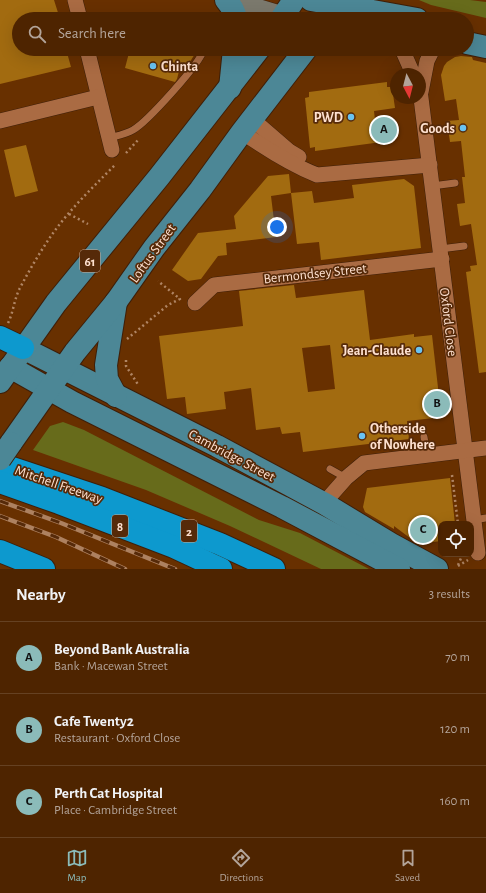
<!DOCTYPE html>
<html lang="en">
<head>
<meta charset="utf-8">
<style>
	:root { --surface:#4e2400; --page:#552c0a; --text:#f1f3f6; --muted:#b3a499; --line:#654122; --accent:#8bbbb9 }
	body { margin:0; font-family:"Alegreya Sans",sans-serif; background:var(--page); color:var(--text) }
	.controls { position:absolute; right:12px; bottom:12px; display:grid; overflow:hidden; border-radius:8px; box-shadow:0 4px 16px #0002 }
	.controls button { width:36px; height:36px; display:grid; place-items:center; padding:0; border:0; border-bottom:1px solid var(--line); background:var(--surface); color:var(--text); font:20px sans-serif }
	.compass { position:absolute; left:390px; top:68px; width:36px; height:36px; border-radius:50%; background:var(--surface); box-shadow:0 4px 16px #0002; rotate:173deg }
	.you { position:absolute; left:277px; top:227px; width:14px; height:14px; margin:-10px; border:3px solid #fff; border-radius:50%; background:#1a73e8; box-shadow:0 0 0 6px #1a73e833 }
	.badge { display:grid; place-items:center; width:26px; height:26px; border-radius:50%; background:var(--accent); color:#111; font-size:13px; font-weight:700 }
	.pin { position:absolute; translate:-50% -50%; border:2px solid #fff; box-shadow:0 1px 4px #0006 }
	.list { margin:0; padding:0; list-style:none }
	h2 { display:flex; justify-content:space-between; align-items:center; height:52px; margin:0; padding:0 16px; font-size:17px }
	h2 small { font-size:13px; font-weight:400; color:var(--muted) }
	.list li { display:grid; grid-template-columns:26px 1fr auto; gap:12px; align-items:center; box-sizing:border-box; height:72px; padding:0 16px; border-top:1px solid var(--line) }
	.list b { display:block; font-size:15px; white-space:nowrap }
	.list p { margin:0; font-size:13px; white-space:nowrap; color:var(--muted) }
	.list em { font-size:13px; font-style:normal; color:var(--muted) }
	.icon { flex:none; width:22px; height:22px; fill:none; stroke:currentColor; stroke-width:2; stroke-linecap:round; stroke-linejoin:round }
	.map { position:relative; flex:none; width:486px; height:569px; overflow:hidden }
	.search { position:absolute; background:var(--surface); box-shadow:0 4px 16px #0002; left:12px; right:12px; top:12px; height:44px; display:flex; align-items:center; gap:10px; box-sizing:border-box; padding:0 14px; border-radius:22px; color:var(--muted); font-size:15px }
	.sheet { height:268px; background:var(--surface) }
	nav { display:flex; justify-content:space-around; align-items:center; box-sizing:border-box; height:56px; border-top:1px solid var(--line); background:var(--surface); font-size:11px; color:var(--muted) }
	nav a { display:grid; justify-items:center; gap:2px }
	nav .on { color:var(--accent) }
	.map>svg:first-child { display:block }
	.green { fill:#676b1b }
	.building { fill:#a26b10; fill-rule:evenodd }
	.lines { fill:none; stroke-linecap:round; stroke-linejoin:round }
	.service-casing { stroke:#3e1f09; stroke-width:8 }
	.minor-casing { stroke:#3e1f09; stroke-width:16 }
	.secondary-casing { stroke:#3e1f09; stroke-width:22 }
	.primary-casing { stroke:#3e1f09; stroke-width:24 }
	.motorway-casing { stroke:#3e1f09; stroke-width:24 }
	.path { stroke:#b08564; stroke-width:2.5; stroke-dasharray:2 3; stroke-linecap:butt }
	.service { stroke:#aa6b43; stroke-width:7 }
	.minor { stroke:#aa6b43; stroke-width:15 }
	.secondary { stroke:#7b796d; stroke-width:21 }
	.primary { stroke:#4c8796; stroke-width:22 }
	.motorway { stroke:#0d99ce; stroke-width:22 }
	.rail-casing { stroke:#ad8160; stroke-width:4.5 }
	.rail { stroke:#562a09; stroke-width:3; stroke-dasharray:9; stroke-linecap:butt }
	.primary-bridge-casing { stroke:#3e1f09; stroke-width:24; stroke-linecap:butt }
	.primary-bridge { stroke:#4c8796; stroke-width:22 }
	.poi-dot { fill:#69c3f1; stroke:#562a09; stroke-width:1.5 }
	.labels { text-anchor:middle; stroke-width:3.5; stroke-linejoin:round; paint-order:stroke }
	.shield { fill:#562a09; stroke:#ccaa94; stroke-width:1 }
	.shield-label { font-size:13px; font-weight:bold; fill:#fee1d0 }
	.poi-label { font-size:14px; font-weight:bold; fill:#fee1d0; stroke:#562a09; text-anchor:end }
	.street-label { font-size:14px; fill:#fee1d0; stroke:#562a09 }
</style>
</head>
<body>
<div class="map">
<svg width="486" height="569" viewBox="0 0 486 569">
	<rect width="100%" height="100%" fill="#683000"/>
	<!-- green -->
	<g class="green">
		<polygon points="419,0 470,0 486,2 486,18 431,5"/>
		<polygon points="63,422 84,430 259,520 300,533 369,569 321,569 230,526 146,490 33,450 50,426"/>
	</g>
	<!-- building -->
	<g class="building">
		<polygon points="0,0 54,0 60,19 19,19 19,49 66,49 71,67 0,84"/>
		<polygon points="130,49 198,49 188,65 181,63 177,79 175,82 125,68"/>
		<polygon points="461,56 472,57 473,60 486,63 486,372 479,373 466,272 471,271 470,266 477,265 471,224 460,226 457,204 465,203 462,177 465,177 461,141 450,142 447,121 459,120 456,99 445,101 441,75 444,66 447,62 455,57"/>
		<polygon points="387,82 387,87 392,87 395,108 374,111 376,129 397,126 398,137 388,138 389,141 315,151 315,147 310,148 305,98 309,97 309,92"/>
		<polygon points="26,145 38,191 15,197 4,150"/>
		<polygon points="289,174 291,193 271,196 276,237 226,243 227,255 218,256 201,279 188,281 172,270 198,233 236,229 234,216 268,176"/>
		<polygon points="404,179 414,186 421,248 321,260 319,242 297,244 291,193 312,191 314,203 354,198 352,185"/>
		<path d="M294,285L296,298L364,290L370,340L414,334V337L432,335L441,414L434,418L407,421L409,439L303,452L300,432L282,434L280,427L256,430L251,388L224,392L226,409L187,414L185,397L167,399L159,336L243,326L239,291ZM330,345L335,389L308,392L302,348Z"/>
		<polygon points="450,478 455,524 441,524 441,541 418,544 394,526 394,529 365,512 363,507 367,488"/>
	</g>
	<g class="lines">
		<!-- service casing -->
		<g class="service-casing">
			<g id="service">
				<path d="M109,138C116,136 126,134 133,130C147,122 200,64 204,49"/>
				<polyline points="432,186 455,183"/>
				<polyline points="440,249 464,246"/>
				<polyline points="424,437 427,456"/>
				<polyline points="330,469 346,478"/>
				<polyline points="474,520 486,518"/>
			</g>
		</g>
		<!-- minor casing -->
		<g class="minor-casing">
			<g id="minor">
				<polyline points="75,0 80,19"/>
				<polyline points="87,49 112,150"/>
				<polyline points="402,49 413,74"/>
				<polyline points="420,90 478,553"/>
				<polyline points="421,92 427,61 433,49"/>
				<polyline points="252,119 289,151 299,157"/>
				<polyline points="0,121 98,97"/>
				<path d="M242,132C265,148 290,164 317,175L430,165"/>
				<polyline points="195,303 214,285 442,259"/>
				<polyline points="325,504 331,495 346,478 364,463 486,448"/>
			</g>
		</g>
		<!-- secondary casing -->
		<g class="secondary-casing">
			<polyline id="secondary" points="226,0 283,17"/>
		</g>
		<!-- primary casing -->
		<g class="primary-casing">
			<g id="primary">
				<path d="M226,0C231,6 235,11 236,19"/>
				<polyline points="311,0 417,19"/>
				<polyline points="281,19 294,0"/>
				<polyline points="467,43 486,47"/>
				<polyline points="230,88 234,49"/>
				<polyline points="23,348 217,446 325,504 391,544 437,569"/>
				<polyline points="10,367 72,402 282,507 399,569"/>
				<polyline points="0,382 56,303 159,177 259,49"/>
				<polyline points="116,396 107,379 106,365 116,302"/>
				<polyline points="11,443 75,352 116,302 154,248 200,190 242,132 306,49"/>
			</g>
		</g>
		<!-- motorway casing -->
		<g class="motorway-casing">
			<g id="motorway">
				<polyline points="0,337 23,348"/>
				<polyline points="0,464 102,498 220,544 274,569"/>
				<polyline points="0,482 59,503 174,547 221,569"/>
				<polyline points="0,551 44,569"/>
			</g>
		</g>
		<!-- path -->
		<g class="path">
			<polyline points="126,153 139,139"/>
			<polyline points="69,214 88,224"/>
			<path d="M8,323C14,311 14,298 21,286C30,269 40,252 51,236C69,210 93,187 116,164"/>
			<polyline points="127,339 168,305 180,299 158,281"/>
			<polyline points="126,360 126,366 139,386"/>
			<polyline points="452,475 458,524"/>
			<polyline points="458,565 462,556 462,554"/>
			<polyline points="458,566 468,560"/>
		</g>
		<!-- service -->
		<use href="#service" class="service"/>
		<!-- minor -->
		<use href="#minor" class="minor"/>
		<!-- secondary -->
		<use href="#secondary" class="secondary"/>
		<!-- primary -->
		<use href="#primary" class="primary"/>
		<!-- motorway -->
		<use href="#motorway" class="motorway"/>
		<!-- rail casing -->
		<g class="rail-casing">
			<g id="rail">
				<polyline points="0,501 61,523 175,569"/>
				<polyline points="0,516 56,537 125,569"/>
			</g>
		</g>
		<!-- rail -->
		<use href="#rail" class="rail"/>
		<!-- primary-bridge casing -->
		<g class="primary-bridge-casing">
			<polyline id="primary-bridge" points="0,459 11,443"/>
		</g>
		<!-- primary-bridge -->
		<use href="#primary-bridge" class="primary-bridge"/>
	</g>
	<!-- markers -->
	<g class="poi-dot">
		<circle cx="153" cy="66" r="4"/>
		<circle cx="351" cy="117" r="4"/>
		<circle cx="463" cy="128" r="4"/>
		<circle cx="419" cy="350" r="4"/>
		<circle cx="362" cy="436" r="4"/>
	</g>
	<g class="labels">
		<!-- shield labels -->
		<g class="shield">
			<rect x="80" y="250" width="20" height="22" rx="3"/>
			<rect x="112" y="515" width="16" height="22" rx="3"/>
			<rect x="181" y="520" width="16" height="22" rx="3"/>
		</g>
		<g class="shield-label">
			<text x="90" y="266">61</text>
			<text x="120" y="531">8</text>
			<text x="189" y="536">2</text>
		</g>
		<!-- poi labels -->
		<g class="poi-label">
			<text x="161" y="71" text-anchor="start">Chinta</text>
			<text x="343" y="122">PWD</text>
			<text x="455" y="133">Goods</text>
			<text x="411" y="355">Jean-Claude</text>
			<text x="370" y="433" text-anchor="start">Otherside<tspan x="370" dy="16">of Nowhere</tspan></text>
		</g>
		<!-- street labels -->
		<g class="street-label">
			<text transform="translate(152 253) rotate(-54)" y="5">Loftus Street</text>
			<text transform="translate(315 273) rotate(-6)" y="5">Bermondsey Street</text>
			<text transform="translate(449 322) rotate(83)" y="5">Oxford Close</text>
			<text transform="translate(232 455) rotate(28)" y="5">Cambridge Street</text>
			<text transform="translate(59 484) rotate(19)" y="5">Mitchell Freeway</text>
		</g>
	</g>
</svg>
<div class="controls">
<button><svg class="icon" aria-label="locate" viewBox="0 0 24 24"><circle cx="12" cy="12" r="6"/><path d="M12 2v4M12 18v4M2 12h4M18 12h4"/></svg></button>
</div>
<svg class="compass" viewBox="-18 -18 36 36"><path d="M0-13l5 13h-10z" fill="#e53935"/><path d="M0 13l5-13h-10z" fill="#b3a499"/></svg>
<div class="you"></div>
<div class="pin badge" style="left:384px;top:130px">A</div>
<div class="pin badge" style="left:437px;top:404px">B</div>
<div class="pin badge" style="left:423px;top:530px">C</div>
<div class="search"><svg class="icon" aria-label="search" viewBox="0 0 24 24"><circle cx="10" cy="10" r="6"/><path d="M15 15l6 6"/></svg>Search here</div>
</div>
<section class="sheet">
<h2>Nearby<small>3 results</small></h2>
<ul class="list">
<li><span class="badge">A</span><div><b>Beyond Bank Australia</b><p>Bank · Macewan Street</p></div><em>70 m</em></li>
<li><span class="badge">B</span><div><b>Cafe Twenty2</b><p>Restaurant · Oxford Close</p></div><em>120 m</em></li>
<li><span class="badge">C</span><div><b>Perth Cat Hospital</b><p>Place · Cambridge Street</p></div><em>160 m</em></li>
</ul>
</section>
<nav>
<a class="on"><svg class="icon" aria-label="map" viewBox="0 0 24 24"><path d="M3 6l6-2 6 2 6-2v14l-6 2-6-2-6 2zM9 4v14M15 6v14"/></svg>Map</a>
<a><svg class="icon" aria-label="directions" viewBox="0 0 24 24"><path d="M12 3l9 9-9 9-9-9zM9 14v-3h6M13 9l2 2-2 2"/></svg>Directions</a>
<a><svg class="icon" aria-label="saved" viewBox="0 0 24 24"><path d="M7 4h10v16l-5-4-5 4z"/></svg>Saved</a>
</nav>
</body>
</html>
